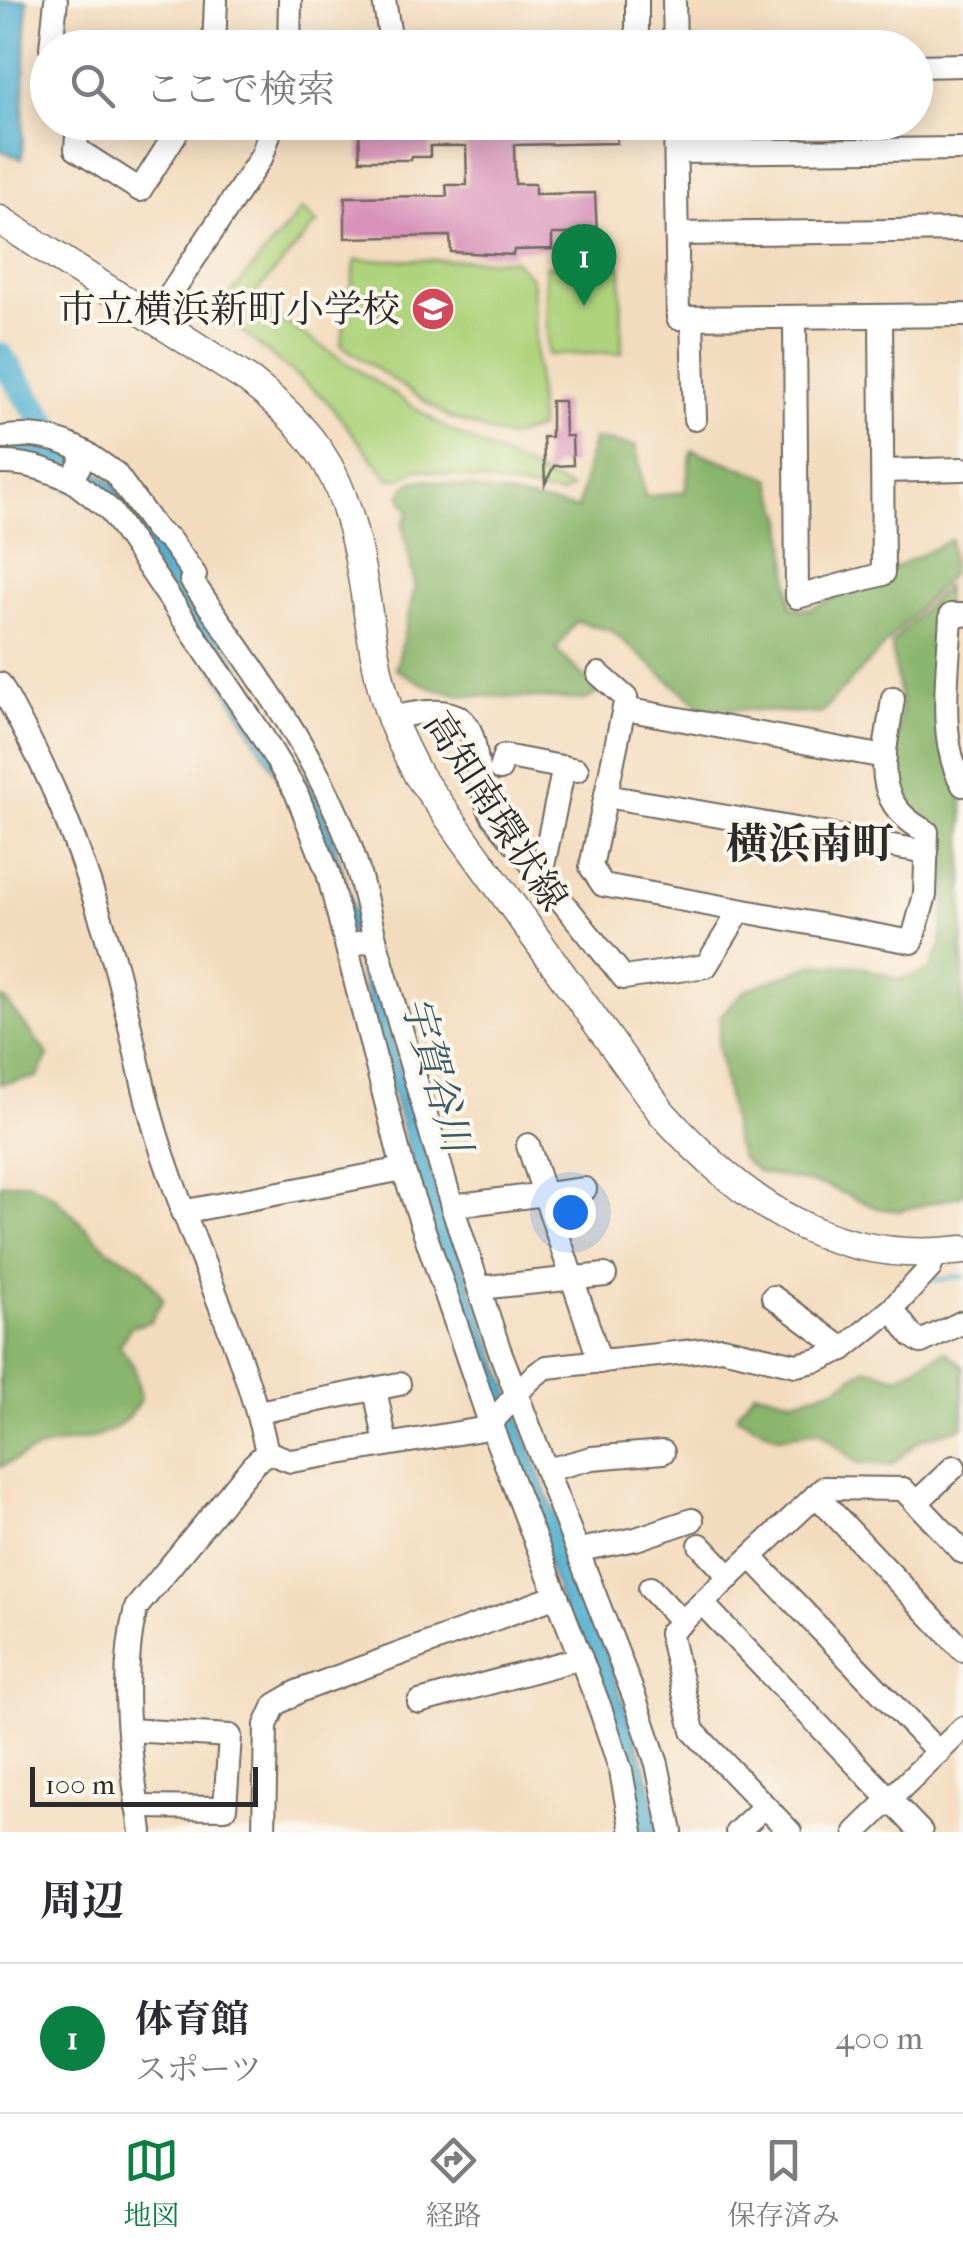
<!DOCTYPE html>
<html lang="ja">
<head>
<meta charset="utf-8">
<style>
	:root { --surface:#fff; --page:#f7f7f7; --text:#2b2b33; --muted:#7c7c81; --line:#e1e1e2; --accent:#0b8043 }
	body { margin:0; font-family:"IM FELL French Canon","Noto Serif JP",serif; background:var(--page); color:var(--text) }
	.scale { position:absolute; left:30px; bottom:25px; width:228px; box-sizing:border-box; padding-left:10px; border:5px solid #2b2b2b; border-top:0; font-size:28px; line-height:35px; white-space:nowrap; color:#2b2b2b; -webkit-text-stroke:8px #fbf7ec; paint-order:stroke }
	.you { position:absolute; left:570px; top:1212px; width:35px; height:35px; margin:-25px; border:8px solid #fff; border-radius:50%; background:#1a73e8; box-shadow:0 0 0 15px #1a73e833 }
	.badge { display:grid; place-items:center; width:65px; height:65px; border-radius:50%; background:var(--accent); color:#fff; font-size:32px; font-weight:700 }
	.pin { position:absolute; translate:-50% -82px; filter:drop-shadow(0 2px 5px #0008) }
	.pin::after { content:''; position:absolute; top:52px; width:35px; height:30px; background:inherit; clip-path:polygon(0 0,100% 0,50% 100%) }
	.list { margin:0; padding:0; list-style:none }
	h2 { display:flex; justify-content:space-between; align-items:center; height:130px; margin:0; padding:0 40px; font-size:42px }
	h2 small { font-size:32px; font-weight:400; color:var(--muted) }
	.list li { display:grid; grid-template-columns:65px 1fr auto; gap:30px; align-items:center; box-sizing:border-box; height:150px; padding:0 40px; border-top:2px solid var(--line) }
	.list b { display:block; font-size:38px; white-space:nowrap }
	.list p { margin:0; font-size:32px; white-space:nowrap; color:var(--muted) }
	.list em { font-size:32px; font-style:normal; color:var(--muted) }
	.icon { flex:none; width:55px; height:55px; fill:none; stroke:currentColor; stroke-width:2; stroke-linecap:round; stroke-linejoin:round }
	.map { position:relative; flex:none; width:963px; height:1832px; overflow:hidden }
	.search { position:absolute; background:var(--surface); box-shadow:0 5px 25px #0003; left:30px; right:30px; top:30px; height:110px; display:flex; align-items:center; gap:25px; box-sizing:border-box; padding:0 35px; border-radius:55px; color:var(--muted); font-size:38px }
	.sheet { height:280px; background:var(--surface) }
	nav { display:flex; justify-content:space-around; align-items:center; box-sizing:border-box; height:140px; border-top:2px solid var(--line); background:var(--surface); font-size:28px; color:var(--muted) }
	nav a { display:grid; justify-items:center; gap:5px }
	nav .on { color:var(--accent) }
	.map>svg:first-child { display:block }
	.green { fill:#aed37c; stroke:#6c7f54; stroke-width:2.5 }
	.forest { fill:#8ab56c; stroke:#5a704c; stroke-width:2.5 }
	.water { fill:#53b1d1; stroke:#3f6e7e; stroke-width:2.5 }
	.lines { fill:none; stroke-linecap:round; stroke-linejoin:round }
	.stream { stroke:#53b1d1; stroke-width:5 }
	.river { stroke:#53b1d1; stroke-width:28 }
	.building { fill:#d892b9 }
	.minor-casing { stroke:#71695e; stroke-width:26 }
	.major-casing { stroke:#71695e; stroke-width:31 }
	.minor { stroke:#fff; stroke-width:22 }
	.major { stroke:#fff; stroke-width:28 }
	.labels { text-anchor:middle; stroke-width:8; stroke-linejoin:round; paint-order:stroke }
	.poi-label { font-size:38px; fill:#2b2b2b; stroke:#fbf7ec; text-anchor:end }
	.street-label { font-size:38px; fill:#2b2b2b; stroke:#fbf7ec }
	.water-label { font-size:40px; font-style:italic; fill:#395a65; stroke:#fbf7ec }
	.quarter-label { font-size:42px; font-weight:bold; fill:#2b2b2b; stroke:#fbf7ec }
</style>
</head>
<body>
<div class="map">
<svg width="963" height="1832" viewBox="0 0 963 1832">
	<rect width="100%" height="100%" fill="#fbf7ec"/>
	<filter id="ink" filterUnits="userSpaceOnUse"><feTurbulence type="fractalNoise" baseFrequency=".01" numOctaves="2"/><feDisplacementMap in="SourceGraphic" scale="20" xChannelSelector="R" yChannelSelector="G"/><feConvolveMatrix kernelMatrix="1 2 1 2 8 2 1 2 1" color-interpolation-filters="sRGB"/></filter>
	<filter id="wash" filterUnits="userSpaceOnUse"><feTurbulence type="fractalNoise" baseFrequency=".0048" numOctaves="4" result="noise"/><feDisplacementMap in="SourceGraphic" scale="40" xChannelSelector="R" yChannelSelector="G"/><feGaussianBlur stdDeviation="2.25" result="paint"/><feColorMatrix in="noise" values="0 0 0 0 0 0 0 0 0 0 0 0 0 0 0 0 0 1.4 0 .05"/><feComposite in="paint" operator="in"/></filter>
	<g filter="url(#wash)">
		<rect width="100%" height="100%" fill="#f3dcbe"/>
		<!-- green -->
		<g class="green">
			<polygon points="302,209 317,223 255,294 256,303 447,429 571,489 562,495 418,469 399,479 388,478 326,400 223,316 225,301"/>
			<polygon points="356,260 514,260 532,278 539,428 507,438 448,417 341,345"/>
			<polygon points="545,266 621,266 622,353 548,355"/>
		</g>
		<!-- forest -->
		<g class="forest">
			<path d="M593,439L636,446L645,497L685,492L692,450L770,478L784,520L791,607L811,609L951,540L952,573L820,714L700,707L612,631L576,621L556,650L600,692L586,700L461,695L431,688L396,669L415,586L403,525L409,512L401,496C405,482 416,480 429,480L578,509Z"/>
			<polygon points="946,586 942,744 963,791 963,1195 899,1211 877,1208 827,1186 758,1172 741,1158 735,1142 718,1046 721,1015 745,990 815,964 860,966 899,980 929,971 941,945 949,844 913,812 896,791 894,767 901,704 891,644"/>
			<polygon points="0,998 6,1001 48,1055 38,1077 0,1084"/>
			<path d="M28,1182L54,1196L106,1248L142,1269L163,1299L151,1321L131,1327L119,1345L134,1367L141,1398C112,1449 83,1434 37,1450C24,1454 12,1462 0,1467V1184Z"/>
			<polygon points="945,1351 963,1366 963,1427 921,1439 891,1465 857,1463 820,1431 778,1437 736,1416 754,1391 794,1400 835,1388 867,1368 898,1377"/>
		</g>
		<!-- water -->
		<g class="water">
			<polygon points="0,0 27,0 22,159 0,150"/>
			<polygon points="51,442 113,483 279,725 326,815 440,1202 628,1714 649,1779 660,1832 641,1832 424,1209 333,871 125,517 0,455 0,443"/>
		</g>
		<g class="lines">
			<!-- stream -->
			<polyline class="stream" points="933,1280 963,1277"/>
			<!-- river -->
			<polyline class="river" points="0,356 69,458"/>
		</g>
		<g id="blocks">
			<!-- building -->
			<g class="building">
				<polygon points="359,122 616,122 617,143 514,145 515,184 535,184 535,194 595,193 597,234 552,234 552,249 514,250 513,255 451,252 450,236 345,238 345,197 447,196 446,185 467,185 466,146 430,146 430,157 411,157 411,160 360,160"/>
				<polygon points="551,401 564,401 565,436 572,436 573,465 554,466 545,484 543,437 551,437"/>
			</g>
		</g>
	</g>
	<g filter="url(#ink)">
		<use href="#blocks" fill-opacity="0" stroke="#71695e" stroke-width="2.5"/>
		<g class="lines">
			<!-- minor casing -->
			<g class="minor-casing">
				<g id="minor">
					<polyline points="384,0 392,48"/>
					<polyline points="637,0 637,48"/>
					<polyline points="674,0 675,48"/>
					<polyline points="51,48 56,0"/>
					<polyline points="214,48 216,0"/>
					<polyline points="289,48 290,0"/>
					<polyline points="916,66 963,65"/>
					<polyline points="78,122 76,149 140,190 183,122"/>
					<polyline points="675,122 678,318 963,315"/>
					<polyline points="676,152 963,149"/>
					<polyline points="677,234 963,230"/>
					<polyline points="692,318 695,419"/>
					<polyline points="795,318 797,597 883,574 881,316"/>
					<polyline points="154,319 262,156 273,122"/>
					<path d="M0,438C32,433 57,437 86,453"/>
					<path d="M0,463C26,462 48,470 72,480L86,453L115,473L158,532L169,539L195,575L191,580C250,665 312,746 349,843C361,873 367,907 375,939"/>
					<polyline points="883,471 963,469"/>
					<polyline points="72,480 110,510 259,731 296,792 328,873 403,1169 490,1423 600,1708 621,1771 632,1832"/>
					<path d="M963,615H951C949,666 936,741 963,785"/>
					<path d="M599,674L626,698L591,867L603,885L912,942L925,895L927,832C866,801 886,754 893,698"/>
					<path d="M0,684C19,720 39,756 55,793C78,844 97,905 113,958C130,1017 139,1078 157,1136C190,1243 243,1342 267,1452"/>
					<polyline points="625,709 885,757"/>
					<path d="M391,718C501,692 460,751 492,815L624,978L706,966L740,911"/>
					<polyline points="500,769 504,756 577,770"/>
					<polyline points="606,796 927,852"/>
					<polyline points="541,875 564,767"/>
					<polyline points="347,946 375,939 452,1206 499,1349 634,1696 657,1764 671,1832"/>
					<polyline points="528,1145 600,1362"/>
					<polyline points="452,1206 585,1189"/>
					<polyline points="182,1212 403,1169"/>
					<polyline points="479,1288 605,1275"/>
					<polyline points="773,1297 843,1349"/>
					<polyline points="892,1309 912,1336 921,1342 963,1322"/>
					<polyline points="375,1389 386,1444"/>
					<polyline points="258,1412 399,1384"/>
					<path d="M267,1452L291,1461L482,1429C507,1412 520,1382 547,1367L722,1348L796,1365L819,1360L843,1349L892,1309L930,1268L935,1253"/>
					<polyline points="547,1470 592,1458 663,1452"/>
					<polyline points="816,1495 963,1650"/>
					<polyline points="916,1503 954,1467"/>
					<polyline points="700,1545 730,1577"/>
					<polyline points="579,1550 636,1539 692,1520"/>
					<polyline points="751,1557 939,1753"/>
					<polyline points="650,1588 682,1622"/>
					<polyline points="702,1603 921,1832"/>
					<polyline points="419,1702 581,1658"/>
					<polyline points="129,1730 230,1736 225,1808 137,1807"/>
					<path d="M141,1832C131,1759 118,1680 136,1608L253,1465L267,1452"/>
					<polyline points="264,1832 266,1725 275,1705 299,1691 557,1596"/>
					<polyline points="737,1832 765,1806"/>
					<polyline points="790,1832 693,1731 670,1633 824,1488 903,1489 963,1552"/>
					<polyline points="856,1832 963,1728"/>
				</g>
			</g>
			<!-- major casing -->
			<g class="major-casing">
				<path id="major" d="M0,220L250,381C284,408 317,439 335,479C369,553 364,644 392,720C399,739 409,757 418,775L662,1113C746,1205 832,1266 963,1250"/>
			</g>
			<!-- minor -->
			<use href="#minor" class="minor"/>
			<!-- major -->
			<use href="#major" class="major"/>
		</g>
	</g>
	<!-- icons -->
	<defs>
		<g id="school-disc" transform="scale(2.25)"><circle r="9.5" fill="#d1495b" stroke="#fbf7ec"/><path d="M0-5L7-2L0 1L-7-2ZM-4 1L0 2.5L4 1V4Q0 6-4 4Z" fill="#fff"/></g>
	</defs>
	<g fill-rule="evenodd">
		<use href="#school-disc" x="433" y="309"/>
	</g>
	<g class="labels">
		<!-- poi labels -->
		<g class="poi-label">
			<text x="400" y="322">市立横浜新町小学校</text>
		</g>
		<!-- street labels -->
		<g class="street-label">
			<text transform="translate(496 811) rotate(57)" y="13">高知南環状線</text>
		</g>
		<!-- water labels -->
		<g class="water-label">
			<text transform="translate(437 1074) rotate(74)" y="14">宇賀谷川</text>
		</g>
		<!-- quarter labels -->
		<g class="quarter-label">
			<text x="810" y="858">横浜南町</text>
		</g>
	</g>
</svg>
<div class="scale">100 m</div>
<div class="you"></div>
<div class="pin badge" style="left:584px;top:306px">1</div>
<div class="search"><svg class="icon" aria-label="search" viewBox="0 0 24 24"><circle cx="10" cy="10" r="6"/><path d="M15 15l6 6"/></svg>ここで検索</div>
</div>
<section class="sheet">
<h2>周辺<small></small></h2>
<ul class="list">
<li><span class="badge">1</span><div><b>体育館</b><p>スポーツ</p></div><em>400 m</em></li>
</ul>
</section>
<nav>
<a class="on"><svg class="icon" aria-label="map" viewBox="0 0 24 24"><path d="M3 6l6-2 6 2 6-2v14l-6 2-6-2-6 2zM9 4v14M15 6v14"/></svg>地図</a>
<a><svg class="icon" aria-label="directions" viewBox="0 0 24 24"><path d="M12 3l9 9-9 9-9-9zM9 14v-3h6M13 9l2 2-2 2"/></svg>経路</a>
<a><svg class="icon" aria-label="saved" viewBox="0 0 24 24"><path d="M7 4h10v16l-5-4-5 4z"/></svg>保存済み</a>
</nav>
</body>
</html>
